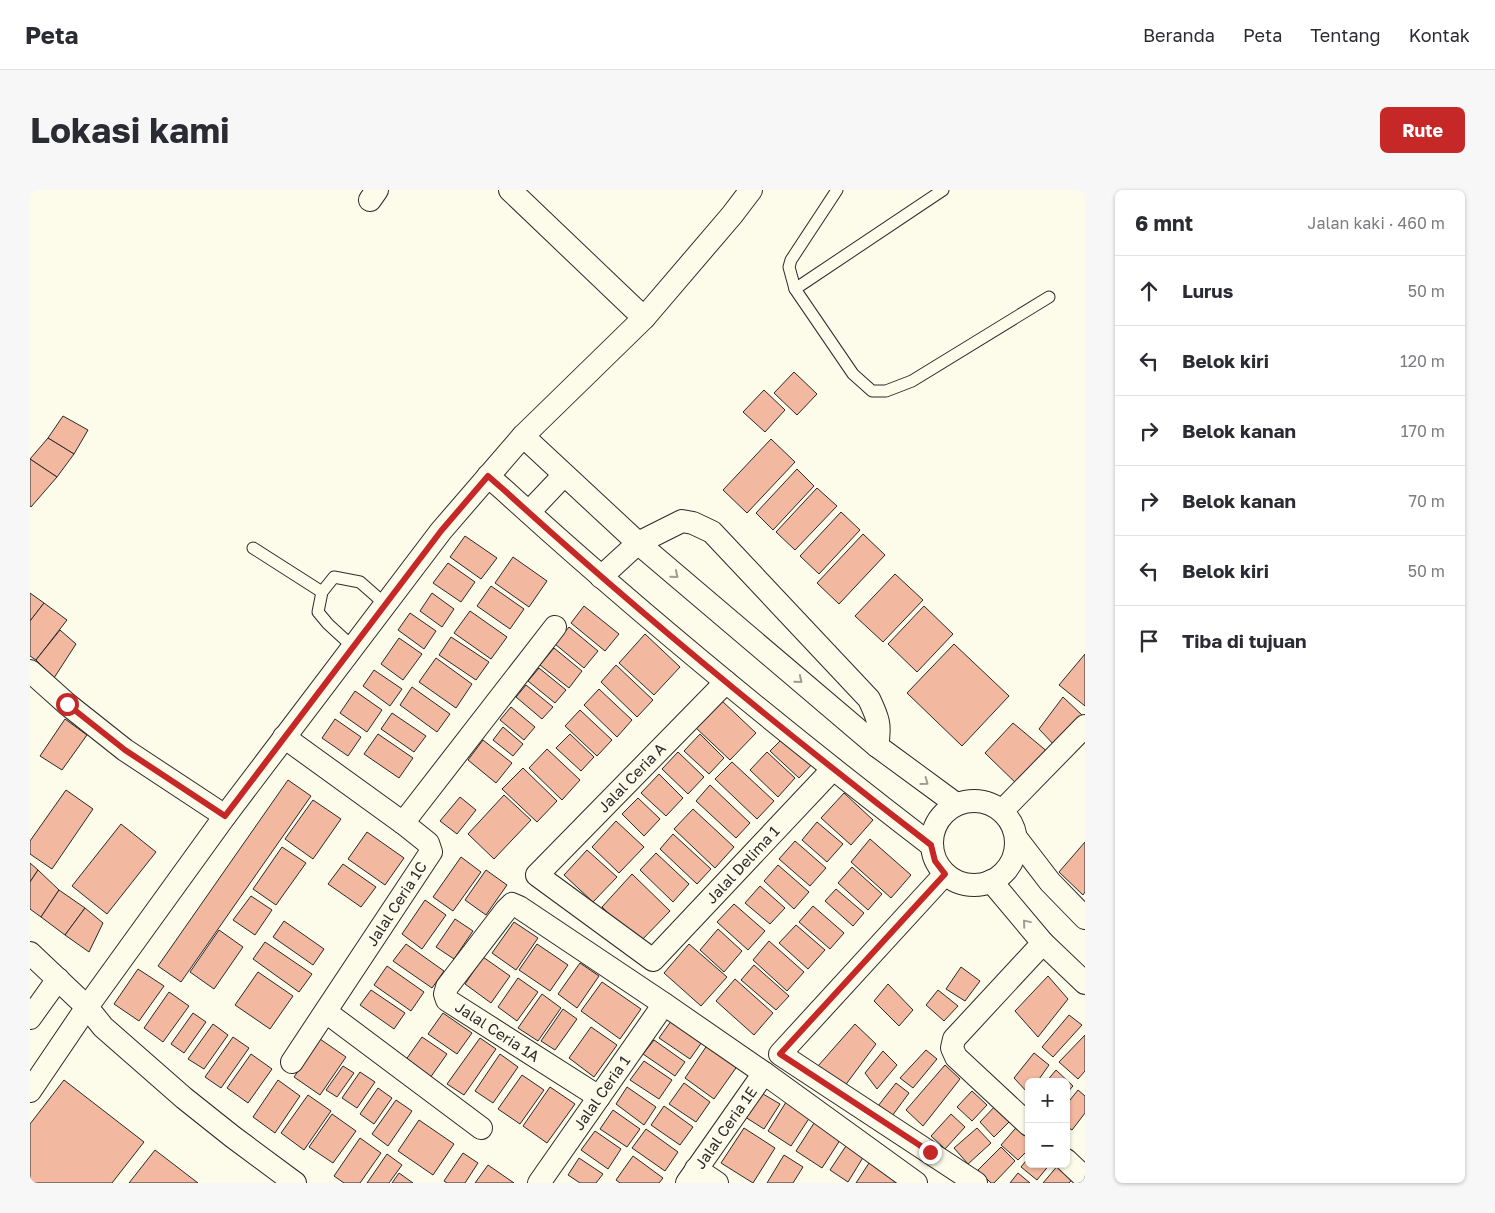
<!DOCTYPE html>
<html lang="id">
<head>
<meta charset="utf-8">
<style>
	:root { --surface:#fff; --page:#f7f7f7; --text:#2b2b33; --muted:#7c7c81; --line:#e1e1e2; --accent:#c62828 }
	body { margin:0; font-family:"Golos Text",sans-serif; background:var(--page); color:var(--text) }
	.controls { position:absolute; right:15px; bottom:15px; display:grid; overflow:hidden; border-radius:8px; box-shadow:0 1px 4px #0004 }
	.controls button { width:45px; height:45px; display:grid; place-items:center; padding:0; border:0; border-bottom:1px solid var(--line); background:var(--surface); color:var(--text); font:25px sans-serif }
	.stop { position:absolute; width:15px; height:15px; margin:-11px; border:4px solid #c62828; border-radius:50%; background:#fff }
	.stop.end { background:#c62828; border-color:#fff; box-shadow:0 1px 5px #0008 }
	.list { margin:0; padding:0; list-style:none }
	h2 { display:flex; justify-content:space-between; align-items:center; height:65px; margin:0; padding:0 20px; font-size:21px }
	h2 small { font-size:16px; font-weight:400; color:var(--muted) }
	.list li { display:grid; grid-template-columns:32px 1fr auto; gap:15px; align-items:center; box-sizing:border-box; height:70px; padding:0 20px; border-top:1px solid var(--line) }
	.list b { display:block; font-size:19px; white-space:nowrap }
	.list em { font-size:16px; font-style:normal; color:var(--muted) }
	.icon { flex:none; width:28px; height:28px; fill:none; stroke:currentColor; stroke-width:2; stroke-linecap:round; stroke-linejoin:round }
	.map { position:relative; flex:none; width:1055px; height:993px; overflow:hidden; border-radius:8px }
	header { display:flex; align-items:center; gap:30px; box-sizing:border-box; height:70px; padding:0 25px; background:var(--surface); border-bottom:1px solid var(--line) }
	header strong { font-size:24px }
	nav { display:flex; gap:28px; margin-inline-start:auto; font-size:18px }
	.intro { display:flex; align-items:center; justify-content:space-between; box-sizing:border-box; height:120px; padding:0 30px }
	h1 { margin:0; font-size:35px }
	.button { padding:12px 22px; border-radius:8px; background:var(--accent); color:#fff; font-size:18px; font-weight:700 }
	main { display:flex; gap:30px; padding:0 30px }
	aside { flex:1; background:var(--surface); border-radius:8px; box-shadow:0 1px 4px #0004 }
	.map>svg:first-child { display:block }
	.building { fill:#f2b8a0; stroke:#2b2b2b }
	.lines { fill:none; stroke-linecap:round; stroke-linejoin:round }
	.service-casing { stroke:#2b2b2b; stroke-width:13 }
	.minor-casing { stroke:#2b2b2b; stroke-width:24 }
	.service { stroke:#fdfbea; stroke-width:11 }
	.minor { stroke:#fdfbea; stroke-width:22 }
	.oneway { stroke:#9e9d94 }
	.route { stroke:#c62828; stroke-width:6 }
	.labels { text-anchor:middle; stroke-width:4; stroke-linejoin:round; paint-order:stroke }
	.street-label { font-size:15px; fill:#2b2b2b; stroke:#fdfbea }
</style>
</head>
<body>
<header>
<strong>Peta</strong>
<nav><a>Beranda</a><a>Peta</a><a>Tentang</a><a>Kontak</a></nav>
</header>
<div class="intro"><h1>Lokasi kami</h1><a class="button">Rute</a></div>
<main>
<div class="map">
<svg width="1055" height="993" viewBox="0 0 1055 993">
	<rect width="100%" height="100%" fill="#fdfbea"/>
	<!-- building -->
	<g class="building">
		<polygon points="764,182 787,204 767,225 744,203"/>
		<polygon points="734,200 755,220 735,242 713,222"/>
		<polygon points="33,226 58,240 44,264 18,248"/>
		<polygon points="18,248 44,264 27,287 0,269"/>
		<polygon points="741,249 765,272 717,323 693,300"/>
		<polygon points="0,269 27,287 1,317 0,316"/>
		<polygon points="767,279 784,296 743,340 726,323"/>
		<polygon points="787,298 807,316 765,360 746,342"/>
		<polygon points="811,322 830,340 789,384 770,366"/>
		<polygon points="833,344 855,365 809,414 787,393"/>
		<polygon points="435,346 467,368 451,389 420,367"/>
		<polygon points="483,367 517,391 499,417 465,393"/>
		<polygon points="418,373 445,392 431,412 403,393"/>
		<polygon points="865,384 893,410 853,452 825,426"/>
		<polygon points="461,396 494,419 480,439 447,416"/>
		<polygon points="0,403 14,413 0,431"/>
		<polygon points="402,403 424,419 412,437 390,421"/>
		<polygon points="14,413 37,430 6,470 0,466 0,431"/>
		<polygon points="554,416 589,444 575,461 541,433"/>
		<polygon points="894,416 923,444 887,482 858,454"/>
		<polygon points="440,421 477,447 461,469 424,443"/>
		<polygon points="380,423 406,441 394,459 368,440"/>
		<polygon points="539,437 568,461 554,478 525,454"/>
		<polygon points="30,440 46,454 24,488 6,470"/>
		<polygon points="615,444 650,477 624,505 589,473"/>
		<polygon points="421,447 459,472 446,490 409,465"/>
		<polygon points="369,448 392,464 373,490 351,474"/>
		<polygon points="924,454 979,506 932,556 877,503"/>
		<polygon points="524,458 552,481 539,498 510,475"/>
		<polygon points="1055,464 1055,516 1029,495"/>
		<polygon points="406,468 442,494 426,518 389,492"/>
		<polygon points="586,475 623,510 607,527 571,492"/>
		<polygon points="509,478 536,500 525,513 498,491"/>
		<polygon points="344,480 372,499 360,516 333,496"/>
		<polygon points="496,495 523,517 512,529 486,507"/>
		<polygon points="382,497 420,524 407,542 370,515"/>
		<polygon points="569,499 602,530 587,547 554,515"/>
		<polygon points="325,501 352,520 337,542 310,523"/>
		<polygon points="1033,507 1053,526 1027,558 1009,539"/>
		<polygon points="691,510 726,543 700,570 665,537"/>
		<polygon points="481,517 505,537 494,550 470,530"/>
		<polygon points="550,520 582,550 567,566 535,536"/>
		<polygon points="362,523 396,546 384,562 351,539"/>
		<polygon points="35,529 57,545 32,580 10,566"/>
		<polygon points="305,529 331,547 318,566 292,548"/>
		<polygon points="983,533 1019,563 992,599 955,563"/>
		<polygon points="473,537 493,554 483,566 463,550"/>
		<polygon points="758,543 786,570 769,588 740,561"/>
		<polygon points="348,544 383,568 369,588 334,564"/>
		<polygon points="540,544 564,567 551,581 526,558"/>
		<polygon points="670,544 694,568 679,584 654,561"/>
		<polygon points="453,550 482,573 466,593 438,570"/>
		<polygon points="517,559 550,590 532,610 499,578"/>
		<polygon points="648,562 674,587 658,604 632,579"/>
		<polygon points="737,562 765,588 748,607 720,580"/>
		<polygon points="702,572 744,611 727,629 685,589"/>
		<polygon points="493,578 527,611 507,632 472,599"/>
		<polygon points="629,584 653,608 636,626 611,603"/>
		<polygon points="258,590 281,606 151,792 128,776"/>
		<polygon points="680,595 720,633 706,648 666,611"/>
		<polygon points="36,600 63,619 22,679 0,664 0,651"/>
		<polygon points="814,603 843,630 821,655 791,628"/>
		<polygon points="474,605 501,630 464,669 438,644"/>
		<polygon points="430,607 446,620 427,644 410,631"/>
		<polygon points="608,608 630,629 614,646 592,624"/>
		<polygon points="283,610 311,629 283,669 255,649"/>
		<polygon points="663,619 704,657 685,678 644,639"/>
		<polygon points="586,631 614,657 589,683 562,657"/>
		<polygon points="787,632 813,654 797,672 772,650"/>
		<polygon points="91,634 126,662 77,724 42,696"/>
		<polygon points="337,642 374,668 355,695 318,669"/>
		<polygon points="643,644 681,679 667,694 630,659"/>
		<polygon points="840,649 881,685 861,708 821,672"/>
		<polygon points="765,651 796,678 780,696 749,669"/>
		<polygon points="1055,652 1055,702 1053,705 1029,682"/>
		<polygon points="252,657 276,673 246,715 223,699"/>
		<polygon points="557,660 587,687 563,712 534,685"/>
		<polygon points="626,663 659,694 643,712 610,680"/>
		<polygon points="431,667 451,682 423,721 403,707"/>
		<polygon points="0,673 8,680 0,692"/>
		<polygon points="313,674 346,697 331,717 298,694"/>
		<polygon points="748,675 779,702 764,719 734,691"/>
		<polygon points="822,677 852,704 838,720 808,693"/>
		<polygon points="8,680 29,700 11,727 0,719 0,692"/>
		<polygon points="456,680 477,695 456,725 435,710"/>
		<polygon points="602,684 640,721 609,753 572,717"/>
		<polygon points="730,696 755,718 740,734 715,713"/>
		<polygon points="806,699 834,723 823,736 795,711"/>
		<polygon points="29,700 55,718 35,745 11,727"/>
		<polygon points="221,706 242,720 225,745 203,730"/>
		<polygon points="395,710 416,725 392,759 372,744"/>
		<polygon points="704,714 735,741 718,760 687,732"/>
		<polygon points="783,716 814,743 800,759 769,732"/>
		<polygon points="55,718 73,733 59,762 35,745"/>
		<polygon points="425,729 443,741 424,769 406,757"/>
		<polygon points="254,731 294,759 283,775 243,747"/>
		<polygon points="484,732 508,748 486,780 462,763"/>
		<polygon points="766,735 795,760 778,779 749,753"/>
		<polygon points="688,739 712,761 694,782 670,760"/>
		<polygon points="189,740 213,757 184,799 160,782"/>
		<polygon points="739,751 774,782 757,801 723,770"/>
		<polygon points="235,752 282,784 269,802 223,769"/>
		<polygon points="376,754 414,781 402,798 363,771"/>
		<polygon points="507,754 538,775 520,801 489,780"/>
		<polygon points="659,754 697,787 671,816 634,783"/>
		<polygon points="453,767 480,786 461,813 435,794"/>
		<polygon points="550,773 569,786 547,818 528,804"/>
		<polygon points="724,775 759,806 746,820 711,790"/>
		<polygon points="357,776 394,802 381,821 344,795"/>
		<polygon points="931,777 950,791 935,811 916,799"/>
		<polygon points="108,779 134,796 109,831 84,814"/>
		<polygon points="228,782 263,806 240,839 205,815"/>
		<polygon points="1018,786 1038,809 1008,847 985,821"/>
		<polygon points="488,788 508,802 487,831 468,817"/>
		<polygon points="705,789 743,823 724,845 686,811"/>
		<polygon points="572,792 611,819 590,849 551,821"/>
		<polygon points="858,794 883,820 869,836 844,811"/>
		<polygon points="341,800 375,823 364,839 330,815"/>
		<polygon points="908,800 928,816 914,831 896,815"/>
		<polygon points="139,802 159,816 133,852 114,838"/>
		<polygon points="512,804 531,818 508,851 488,838"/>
		<polygon points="533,819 547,829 525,860 511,851"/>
		<polygon points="163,823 176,832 154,863 141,854"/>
		<polygon points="413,823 442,843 427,864 398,844"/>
		<polygon points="1039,825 1052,835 1023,867 1012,857"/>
		<polygon points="644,827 674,849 660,869 629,848"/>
		<polygon points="183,834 198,845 174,879 158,869"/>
		<polygon points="825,834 846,854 814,897 788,876"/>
		<polygon points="561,837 587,855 564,887 539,868"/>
		<polygon points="1055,845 1055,881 1048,889 1029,872"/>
		<polygon points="203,847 219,858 191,898 175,887"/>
		<polygon points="392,847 417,864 400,888 375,871"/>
		<polygon points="450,848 466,859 434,905 417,894"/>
		<polygon points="290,849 316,867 290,905 264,887"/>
		<polygon points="624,850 655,872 645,886 613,864"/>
		<polygon points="678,854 708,875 684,909 655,888"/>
		<polygon points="896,860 907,869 883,898 870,888"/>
		<polygon points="853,861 867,875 847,899 835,883"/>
		<polygon points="1004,863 1019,875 1007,892 999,892 998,903 984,888"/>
		<polygon points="221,864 242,879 218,913 197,898"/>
		<polygon points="470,864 488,877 463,913 445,901"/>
		<polygon points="614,871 642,890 629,909 600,890"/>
		<polygon points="915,875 930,889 893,936 876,920"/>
		<polygon points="313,876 324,883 307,907 296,900"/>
		<polygon points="1026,880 1043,896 1036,904 1036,892 1016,892"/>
		<polygon points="330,882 345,892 327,918 312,908"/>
		<polygon points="492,885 514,900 490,934 468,919"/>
		<polygon points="34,890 114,952 82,993 0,993 0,934"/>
		<polygon points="248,890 270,906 245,943 223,927"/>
		<polygon points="654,893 680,912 666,932 639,914"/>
		<polygon points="866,893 879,903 862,926 848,916"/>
		<polygon points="520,897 545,914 517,953 493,936"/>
		<polygon points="597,897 626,917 614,935 586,914"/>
		<polygon points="348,898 362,908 344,934 330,924"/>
		<polygon points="1048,900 1055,906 1055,923 1042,940 1036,936 1036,915"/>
		<polygon points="728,901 750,914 734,939 712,925"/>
		<polygon points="942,901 957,915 942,931 927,917"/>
		<polygon points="278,905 301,921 274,960 251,943"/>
		<polygon points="758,909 782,924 761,956 738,941"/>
		<polygon points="366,910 382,921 358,956 342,944"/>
		<polygon points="968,913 983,928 964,947 950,932"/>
		<polygon points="634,916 663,937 650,955 621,935"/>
		<polygon points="583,920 610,939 597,957 570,939"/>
		<polygon points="302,924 326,941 303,973 279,957"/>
		<polygon points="921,924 935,937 915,959 901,946"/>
		<polygon points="788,927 814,944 792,978 766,961"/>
		<polygon points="389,930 424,954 403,985 368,961"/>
		<polygon points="991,932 999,938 999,959 988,970 971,955"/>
		<polygon points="714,938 745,958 723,993 691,973"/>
		<polygon points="947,938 961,953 938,974 924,958"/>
		<polygon points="616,939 648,962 635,981 602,958"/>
		<polygon points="565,941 591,959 578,979 551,960"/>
		<polygon points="330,948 351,963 330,993 314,993 304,986"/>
		<polygon points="820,950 837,961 818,992 800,980"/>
		<polygon points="971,957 985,971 964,993 961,993 948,980"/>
		<polygon points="125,960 168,993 99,993"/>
		<polygon points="433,963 448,973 435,993 417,993 414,991"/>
		<polygon points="357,964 372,975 359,993 337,993"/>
		<polygon points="754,965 773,977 763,993 737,993"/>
		<polygon points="603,966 633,988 629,993 590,993 586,990"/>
		<polygon points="999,967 999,974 1020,974 1007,990 991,977"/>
		<polygon points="549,968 573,984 566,993 550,993 538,985"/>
		<polygon points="841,970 869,988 865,993 826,993"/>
		<polygon points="1029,974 1049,982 1039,993 1013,993"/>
		<polygon points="458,975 484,993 445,993"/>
		<polygon points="369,983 383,993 362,993"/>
		<polygon points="988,983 1000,993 980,993"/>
	</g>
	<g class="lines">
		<!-- service casing -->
		<g class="service-casing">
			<g id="service">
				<polyline points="807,0 761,70 759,77 765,99 823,184 842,201 856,201 882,191 1019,107"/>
				<polyline points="765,99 913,0"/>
				<polyline points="223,358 292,402"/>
				<polyline points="323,457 298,434 288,422 292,402 304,387 330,392 355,414"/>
			</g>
		</g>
		<!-- minor casing -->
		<g class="minor-casing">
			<g id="minor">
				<polyline points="480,0 614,128"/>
				<polyline points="340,10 347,0"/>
				<polyline points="493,246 608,353 847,556 926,614"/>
				<path d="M458,286L474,300C611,425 754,542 901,655"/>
				<polyline points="499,322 534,285"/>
				<path d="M571,387L608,353L652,331L663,333L682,342L839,509C848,528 851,535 847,556"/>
				<polyline points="0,481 37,514 95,560 195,626"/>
				<polyline points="696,492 507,685 623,770 803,579"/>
				<polyline points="254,547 373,633 398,653 401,662 262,872"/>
				<circle cx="944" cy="653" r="42"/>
				<polyline points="972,621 1055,536"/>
				<polyline points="373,633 525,437"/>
				<polyline points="987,649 1020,692 1055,728"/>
				<polyline points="915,684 750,864 946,993"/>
				<polyline points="961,691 1013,753 1055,793"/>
				<polyline points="0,763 57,817 73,837 154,908 203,947 265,993"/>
				<polyline points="296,822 451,938"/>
				<polyline points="0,828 28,789"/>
				<polyline points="0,901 57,817 195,626 411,341 493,246 614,128 702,25 721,0"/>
				<polyline points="569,907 417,810 415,804 417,797 476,720 482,714 489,717 634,814 734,883 886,993"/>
				<polyline points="999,935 926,867 922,858 924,849 1013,753"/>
				<polyline points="1036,970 1055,988"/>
				<polyline points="666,979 687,993"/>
				<polyline points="509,993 634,814"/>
				<polyline points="657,993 734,883"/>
			</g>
		</g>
		<!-- service -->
		<use href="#service" class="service"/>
		<!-- minor -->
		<use href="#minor" class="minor"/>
	</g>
	<!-- one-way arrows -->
	<defs><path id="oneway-chevron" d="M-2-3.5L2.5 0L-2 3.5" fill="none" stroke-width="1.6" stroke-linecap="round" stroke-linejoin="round" transform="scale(1.25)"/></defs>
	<g class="oneway">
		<use href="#oneway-chevron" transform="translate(645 385) rotate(40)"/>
		<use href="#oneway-chevron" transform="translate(769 490) rotate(40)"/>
		<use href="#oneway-chevron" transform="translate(895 592) rotate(36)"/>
		<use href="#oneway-chevron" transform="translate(996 733) rotate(-130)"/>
	</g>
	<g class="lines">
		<!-- route -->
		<path class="route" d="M37,514L95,560L195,626L411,341L458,286L474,300C611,425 754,542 901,655L905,671L915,684L750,864L900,962"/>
	</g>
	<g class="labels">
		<!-- street labels -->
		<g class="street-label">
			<text transform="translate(602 588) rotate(-46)" y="5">Jalal Ceria A</text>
			<text transform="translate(713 675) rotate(-47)" y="5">Jalal Delima 1</text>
			<text transform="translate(367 714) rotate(-57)" y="5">Jalal Ceria 1C</text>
			<text transform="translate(467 842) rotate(33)" y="5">Jalal Ceria 1A</text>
			<text transform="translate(572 903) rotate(-55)" y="5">Jalal Ceria 1</text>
			<text transform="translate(696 938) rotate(-55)" y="5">Jalal Ceria 1E</text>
		</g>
	</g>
</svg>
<div class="controls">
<button>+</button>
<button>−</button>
</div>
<div class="stop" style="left:37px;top:514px"></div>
<div class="stop end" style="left:900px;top:962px"></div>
</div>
<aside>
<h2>6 mnt<small>Jalan kaki · 460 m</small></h2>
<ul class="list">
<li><svg class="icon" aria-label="ahead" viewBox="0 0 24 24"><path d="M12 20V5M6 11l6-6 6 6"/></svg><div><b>Lurus</b></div><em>50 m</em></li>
<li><svg class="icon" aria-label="left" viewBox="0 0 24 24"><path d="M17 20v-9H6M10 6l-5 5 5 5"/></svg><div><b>Belok kiri</b></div><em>120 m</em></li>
<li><svg class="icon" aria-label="right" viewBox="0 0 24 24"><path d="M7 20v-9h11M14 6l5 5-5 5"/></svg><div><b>Belok kanan</b></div><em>170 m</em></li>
<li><svg class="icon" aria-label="right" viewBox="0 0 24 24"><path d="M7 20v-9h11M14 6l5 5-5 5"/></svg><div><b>Belok kanan</b></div><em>70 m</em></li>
<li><svg class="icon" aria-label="left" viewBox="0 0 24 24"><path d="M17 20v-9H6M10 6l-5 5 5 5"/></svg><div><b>Belok kiri</b></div><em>50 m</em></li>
<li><svg class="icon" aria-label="arrive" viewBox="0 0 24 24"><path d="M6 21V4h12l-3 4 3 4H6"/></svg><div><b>Tiba di tujuan</b></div></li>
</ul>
</aside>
</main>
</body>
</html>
